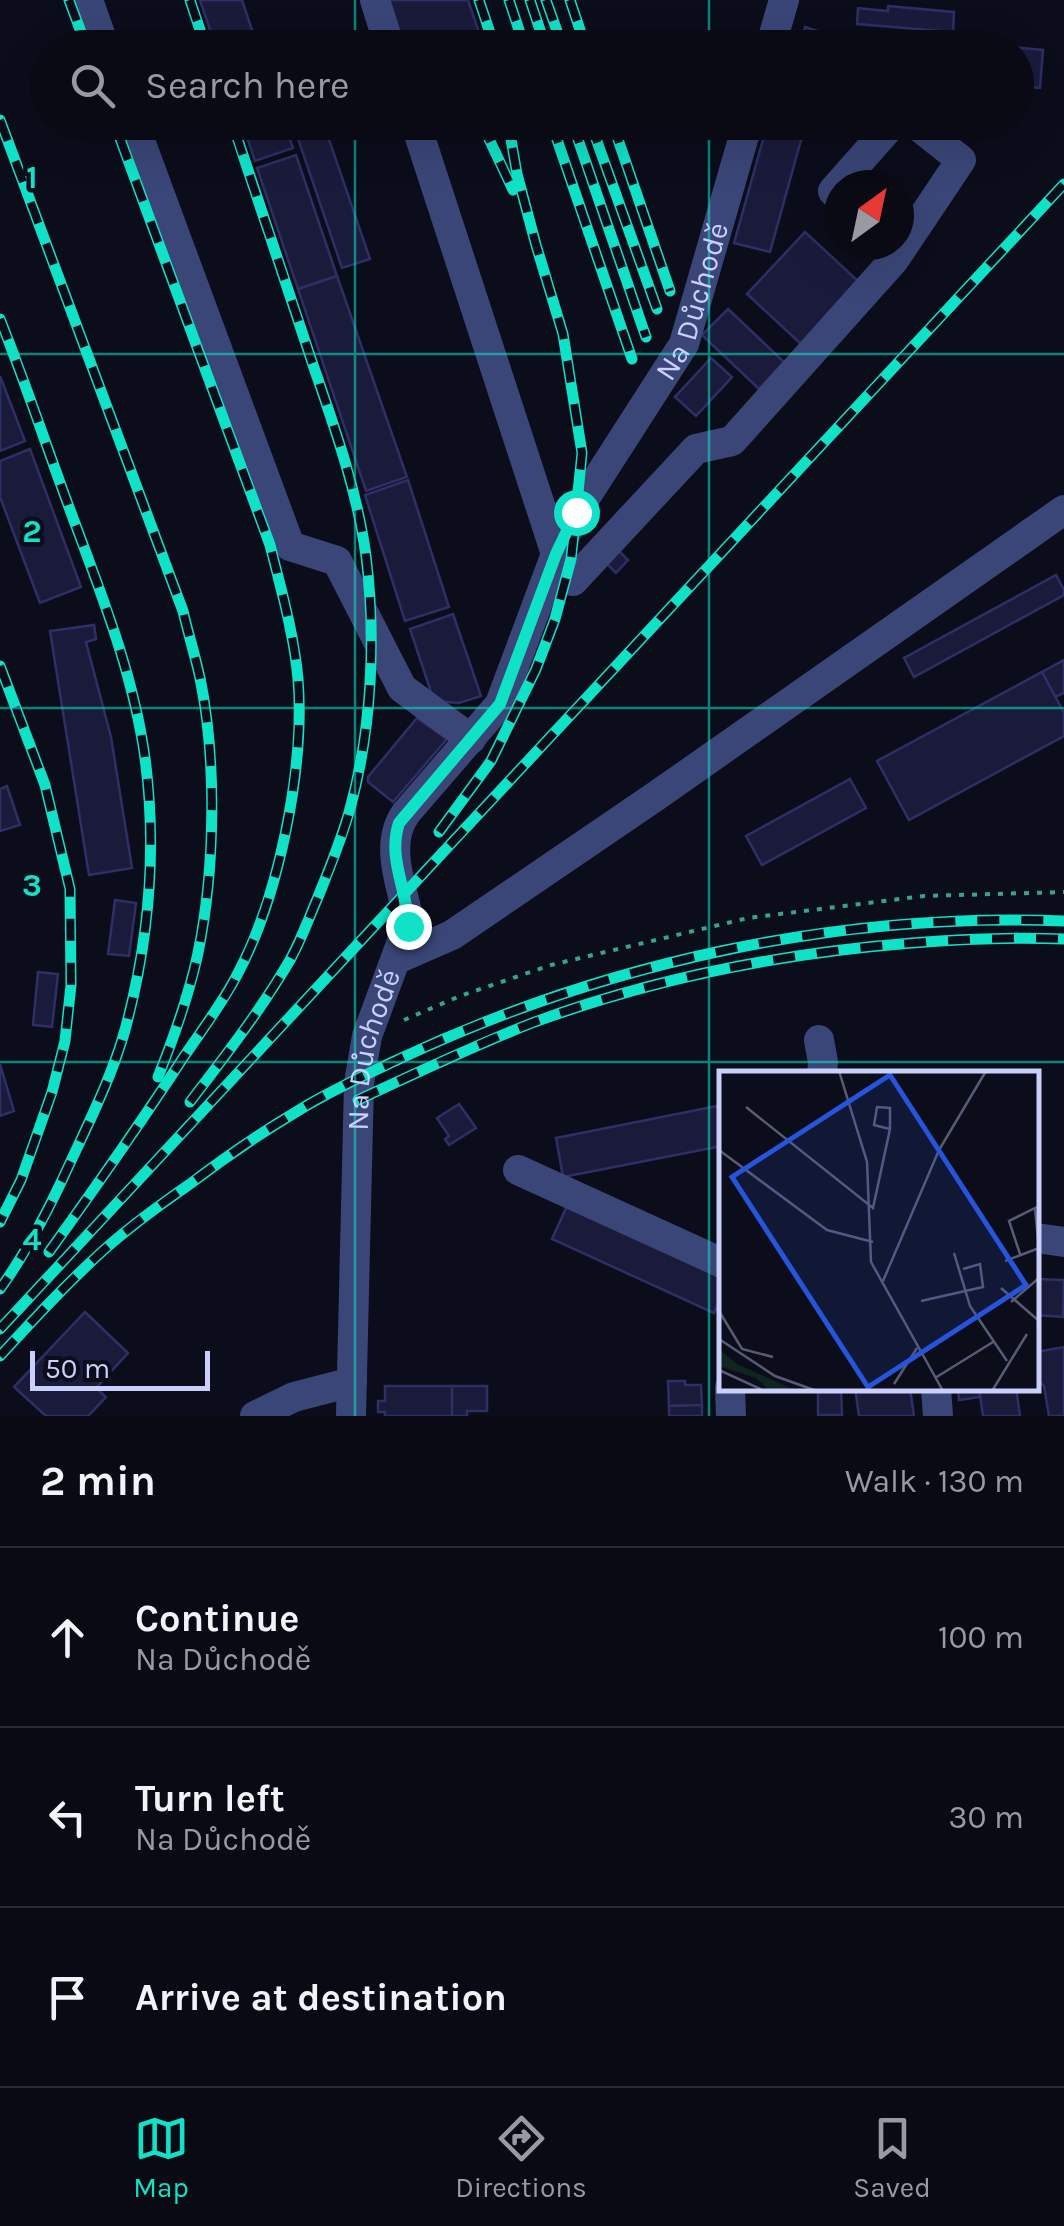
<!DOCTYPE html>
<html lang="en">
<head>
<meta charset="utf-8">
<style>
	:root { --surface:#090a14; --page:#171822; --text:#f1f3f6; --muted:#999aa0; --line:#292b34; --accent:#10e2c7 }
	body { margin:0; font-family:Karla,sans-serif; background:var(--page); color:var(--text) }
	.compass { position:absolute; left:824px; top:170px; width:90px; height:90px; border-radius:50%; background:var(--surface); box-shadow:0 10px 40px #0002; rotate:33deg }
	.scale { position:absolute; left:30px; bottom:25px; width:180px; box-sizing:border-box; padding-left:10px; border:5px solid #cad0fb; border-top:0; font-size:28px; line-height:35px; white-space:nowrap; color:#cad0fb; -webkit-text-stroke:8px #0c0d1b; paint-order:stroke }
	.stop { position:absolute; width:30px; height:30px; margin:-22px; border:8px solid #10e2c7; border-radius:50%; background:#fff }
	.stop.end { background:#10e2c7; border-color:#fff; box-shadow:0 2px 10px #0008 }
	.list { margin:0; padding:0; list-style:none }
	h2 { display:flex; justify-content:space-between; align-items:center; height:130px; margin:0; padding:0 40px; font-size:42px }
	h2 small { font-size:32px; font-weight:400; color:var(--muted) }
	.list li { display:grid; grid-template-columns:65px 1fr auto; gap:30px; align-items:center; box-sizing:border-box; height:180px; padding:0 40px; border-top:2px solid var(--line) }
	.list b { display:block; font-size:38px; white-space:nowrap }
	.list p { margin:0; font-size:32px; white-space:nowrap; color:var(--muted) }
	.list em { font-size:32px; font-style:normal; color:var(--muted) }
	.icon { flex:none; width:55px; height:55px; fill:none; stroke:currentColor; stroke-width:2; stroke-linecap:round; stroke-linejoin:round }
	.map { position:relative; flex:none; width:1064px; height:1416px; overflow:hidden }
	.search { position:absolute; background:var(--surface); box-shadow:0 10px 40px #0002; left:30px; right:30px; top:30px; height:110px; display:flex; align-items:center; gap:25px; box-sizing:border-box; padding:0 35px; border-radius:55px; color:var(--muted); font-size:38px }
	.sheet { height:670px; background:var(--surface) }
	nav { display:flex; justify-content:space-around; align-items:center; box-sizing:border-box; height:140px; border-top:2px solid var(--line); background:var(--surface); font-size:28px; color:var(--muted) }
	nav a { display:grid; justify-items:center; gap:5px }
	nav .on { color:var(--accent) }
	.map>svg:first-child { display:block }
	.building { fill:#1a1b3b; stroke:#2d2f65; stroke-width:2.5 }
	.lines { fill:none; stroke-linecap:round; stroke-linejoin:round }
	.path { stroke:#35a585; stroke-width:4; stroke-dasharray:5 8; stroke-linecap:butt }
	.minor { stroke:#3a4677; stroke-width:30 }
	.rail-casing { stroke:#10e2c7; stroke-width:11 }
	.rail { stroke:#0c0d1b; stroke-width:8; stroke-dasharray:22; stroke-linecap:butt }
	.route { stroke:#10e2c7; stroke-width:12 }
	.grid { fill:none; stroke:#10e2c7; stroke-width:2.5; stroke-opacity:0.55 }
	.labels { text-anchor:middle; stroke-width:9; stroke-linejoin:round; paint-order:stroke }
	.street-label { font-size:30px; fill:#cad0fb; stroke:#0c0d1b }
	.inset-road { fill:none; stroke:#585b75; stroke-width:2.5 }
	.view { fill:#2654da; fill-opacity:0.15; stroke:#2654da; stroke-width:5 }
	.inset-edge { fill:none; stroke:#cad0fb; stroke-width:5 }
	.grid-label { font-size:32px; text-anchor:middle; font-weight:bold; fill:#10e2c7; stroke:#0c0d1b; stroke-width:9; stroke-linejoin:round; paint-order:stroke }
</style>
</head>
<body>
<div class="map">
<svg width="1064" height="1416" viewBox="0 0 1064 1416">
	<rect width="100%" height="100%" fill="#0c0d1b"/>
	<!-- building -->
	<g class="building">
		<polygon points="200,0 242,0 258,48 216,48"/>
		<polygon points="387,0 468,0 481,38 454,48 403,48"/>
		<polygon points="888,6 954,12 953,32 857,24 858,8 888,11"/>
		<polygon points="805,27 827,34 823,48 799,48"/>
		<polygon points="836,32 858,34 857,48 835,48"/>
		<polygon points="865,34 999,46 999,48 864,48"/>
		<polygon points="999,46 1043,50 1040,88 1016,86 1016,48 999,48"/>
		<polygon points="242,122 284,122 293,148 255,161"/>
		<polygon points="297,122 323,122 370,259 342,268 293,124"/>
		<polygon points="768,122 806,122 770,252 734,243"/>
		<polygon points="296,155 337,276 298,289 257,168"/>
		<polygon points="805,232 859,282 801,344 747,294"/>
		<polygon points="337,276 407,477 366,491 298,289"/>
		<polygon points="728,309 784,362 759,389 702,335"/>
		<polygon points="711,358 732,377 696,416 675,397"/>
		<polygon points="0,376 25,441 0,451"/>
		<polygon points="30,449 81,587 40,603 0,497 0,461"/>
		<polygon points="408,480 449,607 405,621 365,495"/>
		<polygon points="619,551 628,560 616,573 607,564"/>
		<polygon points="1056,575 1064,590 1064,595 914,677 904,658"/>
		<polygon points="453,614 481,696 459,703 434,701 410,629"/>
		<polygon points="94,625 96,639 86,642 111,737 132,868 89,875 50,631"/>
		<polygon points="1064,660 1064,693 1055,697 1042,672"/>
		<polygon points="1042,672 1064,713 1064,736 909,820 877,761"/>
		<polygon points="417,718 447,739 393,802 368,782 368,777"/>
		<polygon points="850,779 866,808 762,865 746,836"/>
		<polygon points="7,786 20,825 0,831 0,789"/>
		<polygon points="115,900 136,903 129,956 108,954"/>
		<polygon points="38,972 58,974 52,1027 33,1025"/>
		<polygon points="0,1064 14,1111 0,1116"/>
		<polygon points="459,1104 476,1128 449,1145 445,1139 449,1136 437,1118"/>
		<polygon points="722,1105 722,1146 563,1177 556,1138"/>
		<polygon points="568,1204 722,1275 722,1296 714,1313 552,1239"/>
		<polygon points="1036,1279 1064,1280 1063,1317 1036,1315"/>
		<polygon points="85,1312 128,1353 96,1388 106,1397 88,1416 46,1416 14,1387"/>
		<polygon points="1064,1347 1064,1416 1049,1416 1044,1386 1036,1378 1036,1352"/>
		<polygon points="668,1381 685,1381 685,1385 701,1385 702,1405 669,1406"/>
		<polygon points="385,1386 452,1386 452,1416 385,1416 385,1412 378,1412 378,1401 385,1401"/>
		<polygon points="452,1386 487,1386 487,1411 467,1411 467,1416 452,1416"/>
		<polygon points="818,1388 841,1388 842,1415 818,1415"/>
		<polygon points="855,1388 910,1388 914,1416 859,1416"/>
		<polygon points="958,1388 979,1388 980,1397 959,1400"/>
		<polygon points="979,1388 1016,1388 1020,1416 983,1416"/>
		<polygon points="702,1405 702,1416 669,1416 669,1406"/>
	</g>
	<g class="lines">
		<!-- path -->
		<polyline class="path" points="404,1020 460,996 551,965 748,918 924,896 1064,892"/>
		<!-- minor -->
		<g class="minor">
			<polyline points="88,0 105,48"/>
			<polyline points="375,0 390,48"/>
			<polyline points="770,48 784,0"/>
			<polyline points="133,122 290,546 337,561 402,688 471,739"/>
			<polyline points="415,122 556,554 573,581 696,449 732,441 894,260 961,160 913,122"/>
			<polyline points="839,198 833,191 894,122"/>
			<polyline points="397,959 452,935 656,796 1064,510"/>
			<polyline points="819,1040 823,1062 822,1074"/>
			<polyline points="518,1170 722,1263"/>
			<polyline points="1036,1238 1064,1242"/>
			<polyline points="730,1388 731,1416"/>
			<polyline points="936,1388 938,1416"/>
			<polyline points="255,1416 294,1397 352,1382"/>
			<path id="s1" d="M351,1416L359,1083L367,1036L408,925V917C401,883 384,844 406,813L500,704L556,554L576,512L684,344L748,122"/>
		</g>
		<!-- rail casing -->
		<g class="rail-casing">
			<g id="rail">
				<polyline points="69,0 87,48"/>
				<polyline points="190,0 206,48"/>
				<polyline points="479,0 495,48"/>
				<polyline points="509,0 525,48"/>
				<polyline points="530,0 546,48"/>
				<polyline points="546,0 563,48"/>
				<polyline points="570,0 586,48"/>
				<polyline points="465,43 467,48"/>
				<path d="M0,120L183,611C188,633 195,655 200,678C217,761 215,870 198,953C189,995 174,1037 158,1077"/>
				<polyline points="481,122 513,190"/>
				<polyline points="551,122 632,359"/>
				<polyline points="572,122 646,337"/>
				<polyline points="590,122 657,309"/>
				<polyline points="612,122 670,291"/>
				<path d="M0,319C27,387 50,457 76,526C104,601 134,678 145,758C157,849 149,941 125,1030C112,1076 90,1120 70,1163C50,1207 28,1250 0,1289"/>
				<polyline points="0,666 45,785 70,889 71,985 65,1041 52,1092 21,1180 0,1222"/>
				<polyline points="439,832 491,761 536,669 555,619 571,559 576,512 582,453 563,334 536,245 517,174 508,122"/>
				<path d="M358,1100C416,1073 473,1046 532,1023C654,978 783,953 912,943C962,939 1013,937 1064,939"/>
				<path d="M190,1102C225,1056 261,1010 290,960C301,940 309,918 318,897C330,867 343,836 351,805C372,726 376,637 366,556C357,489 333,423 311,359C285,280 258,201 232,122"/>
				<path d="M49,1252C95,1188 140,1124 183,1058C201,1031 222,1004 237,975C279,897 305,767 298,679C294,634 281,589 270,545L114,122"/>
				<polyline points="0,1329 1064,184"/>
				<path d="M0,1356C34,1319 68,1282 106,1248C132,1225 161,1204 190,1184C224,1158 259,1134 296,1112C328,1092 363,1076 397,1060C603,963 836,912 1064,921"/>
			</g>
		</g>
		<!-- rail -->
		<use href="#rail" class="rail"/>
	</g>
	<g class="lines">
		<!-- route -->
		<path class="route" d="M408,926C408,890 387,859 399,823L500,704L556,554L576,512"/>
	</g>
	<!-- grid -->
	<path class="grid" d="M355,0V48M709,0V48M355,122V1416M709,122V1416M0,354H1064M0,708H1064M0,1062H1064"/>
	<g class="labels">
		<!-- street labels -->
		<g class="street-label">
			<text dy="10" stroke="none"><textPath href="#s1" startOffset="1208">Na Důchodě</textPath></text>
			<text dy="10" stroke="none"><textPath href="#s1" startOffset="368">Na Důchodě</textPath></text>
		</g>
	</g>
	<!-- overview -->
	<g transform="translate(719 1071)">
		<rect width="320" height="320" fill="#0c0d1b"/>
		<path d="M0,278L18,293L78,320H51L37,307L0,295Z" fill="#10251f"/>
		<path class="inset-road" d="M120,0L148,91L152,191L224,320M27,36L154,137L171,58V37L158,36L155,54L171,58M0,79L108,159L154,171M316,138L320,177M235,182L251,235L288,290M301,183L290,150L320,135M286,190L320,177M164,210L220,79L267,0M282,217L320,250M202,230L264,216L261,193L244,198M292,231L320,207M0,240L23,278L54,286M0,268L56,305L98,320M0,299L46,320M216,307L274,271M175,313L198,277M273,320L308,263"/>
		<path class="view" d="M171,4L307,214L149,316L13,106Z"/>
		<rect width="320" height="320" class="inset-edge"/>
	</g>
	<g class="grid-label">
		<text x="32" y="188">1</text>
		<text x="32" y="542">2</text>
		<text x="32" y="896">3</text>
		<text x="32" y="1250">4</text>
	</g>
</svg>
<svg class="compass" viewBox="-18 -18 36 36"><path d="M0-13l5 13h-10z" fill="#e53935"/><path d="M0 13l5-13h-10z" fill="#999aa0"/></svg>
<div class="scale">50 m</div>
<div class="stop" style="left:576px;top:512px"></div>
<div class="stop end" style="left:408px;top:926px"></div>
<div class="search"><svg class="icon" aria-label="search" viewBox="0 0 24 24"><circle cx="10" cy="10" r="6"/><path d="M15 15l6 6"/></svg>Search here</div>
</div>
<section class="sheet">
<h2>2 min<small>Walk · 130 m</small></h2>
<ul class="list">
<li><svg class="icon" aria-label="ahead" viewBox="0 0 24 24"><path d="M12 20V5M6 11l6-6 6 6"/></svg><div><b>Continue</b><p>Na Důchodě</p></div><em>100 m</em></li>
<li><svg class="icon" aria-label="left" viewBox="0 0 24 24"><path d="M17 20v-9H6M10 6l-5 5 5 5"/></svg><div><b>Turn left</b><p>Na Důchodě</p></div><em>30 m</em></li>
<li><svg class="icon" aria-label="arrive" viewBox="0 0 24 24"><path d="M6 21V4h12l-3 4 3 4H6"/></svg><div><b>Arrive at destination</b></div></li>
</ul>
</section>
<nav>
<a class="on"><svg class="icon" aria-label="map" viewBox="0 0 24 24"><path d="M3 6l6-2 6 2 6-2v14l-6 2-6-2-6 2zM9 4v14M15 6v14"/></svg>Map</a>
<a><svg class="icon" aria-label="directions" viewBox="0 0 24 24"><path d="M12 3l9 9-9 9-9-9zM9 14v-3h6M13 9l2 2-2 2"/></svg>Directions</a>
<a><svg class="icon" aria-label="saved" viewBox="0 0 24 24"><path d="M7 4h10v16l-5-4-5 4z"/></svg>Saved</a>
</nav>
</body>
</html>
